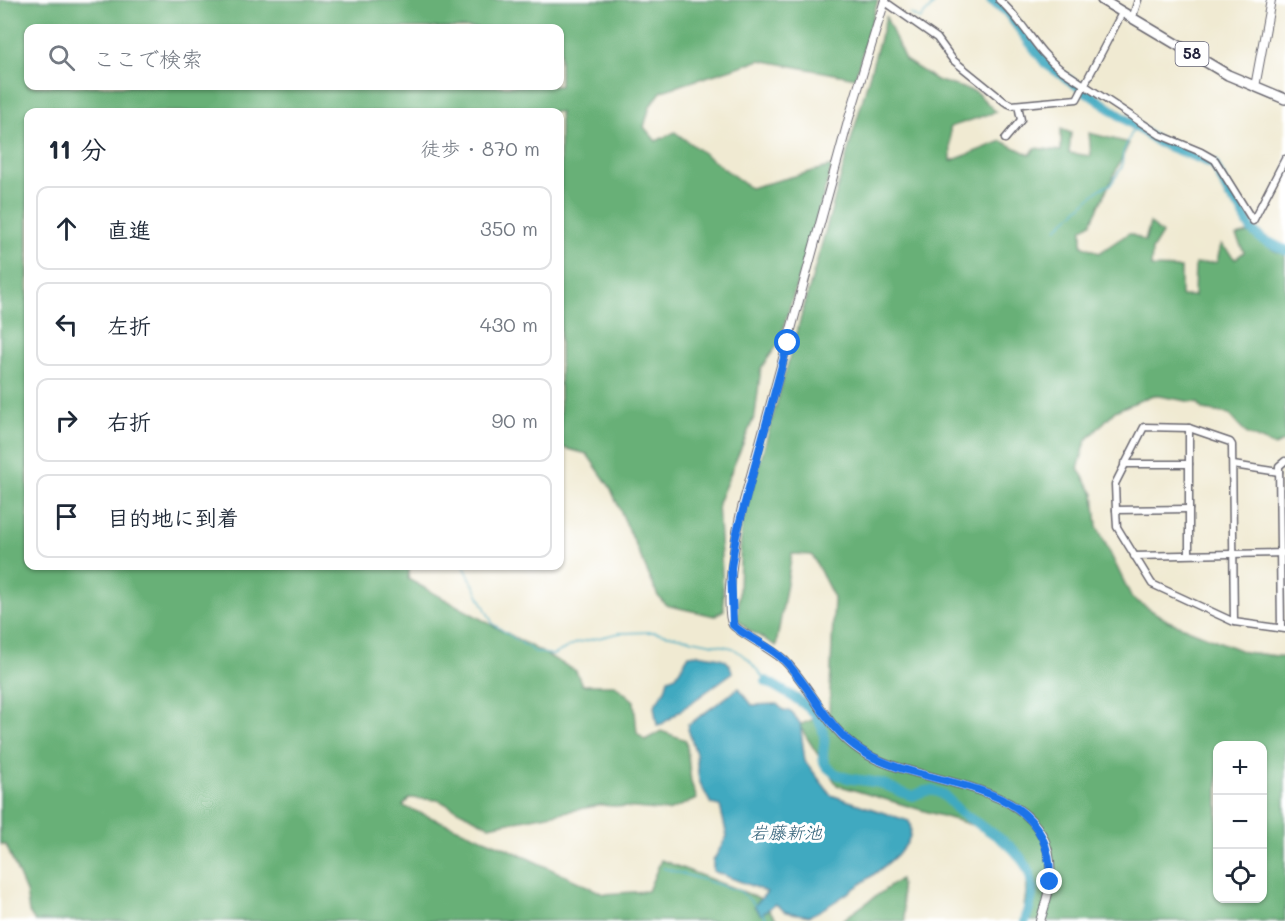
<!DOCTYPE html>
<html lang="ja">
<head>
<meta charset="utf-8">
<style>
	:root { --surface:#fff; --page:#f2f2f3; --text:#1f2937; --muted:#747a83; --line:#e0e1e3 }
	body { margin:0; font-family:Mali,"Klee One",sans-serif; background:var(--page); color:var(--text) }
	.controls { position:absolute; right:18px; bottom:18px; display:grid; overflow:hidden; border-radius:12px; box-shadow:0 2px 4px #0004 }
	.controls button { width:54px; height:54px; display:grid; place-items:center; padding:0; border:0; border-bottom:2px solid var(--line); background:var(--surface); color:var(--text); font:30px sans-serif }
	.stop { position:absolute; width:18px; height:18px; margin:-14px; border:4px solid #1a73e8; border-radius:50%; background:#fff }
	.stop.end { background:#1a73e8; border-color:#fff; box-shadow:0 2px 6px #0008 }
	.list { margin:0; padding:0; list-style:none }
	h2 { display:flex; justify-content:space-between; align-items:center; height:78px; margin:0; padding:0 24px; font-size:26px }
	h2 small { font-size:20px; font-weight:400; color:var(--muted) }
	.list li { display:grid; grid-template-columns:39px 1fr auto; gap:18px; align-items:center; box-sizing:border-box; height:84px; margin:0 12px 12px; padding:0 12px; border:2px solid var(--line); border-radius:12px }
	.list b { display:block; font-size:22px; white-space:nowrap }
	.list em { font-size:20px; font-style:normal; color:var(--muted) }
	.icon { flex:none; width:33px; height:33px; fill:none; stroke:currentColor; stroke-width:2; stroke-linecap:round; stroke-linejoin:round }
	.map { position:relative; flex:none; width:1285px; height:921px; overflow:hidden }
	.search { position:absolute; background:var(--surface); box-shadow:0 2px 4px #0004; left:24px; top:24px; width:540px; height:66px; display:flex; align-items:center; gap:15px; box-sizing:border-box; padding:0 21px; border-radius:12px; color:var(--muted); font-size:22px }
	.panel { position:absolute; background:var(--surface); box-shadow:0 2px 4px #0004; left:24px; top:108px; width:540px; height:462px; border-radius:12px }
	.map>svg:first-child { display:block }
	.forest { fill:#67b077; stroke:#446959; stroke-width:1.5; fill-rule:evenodd }
	.water { fill:#40a9c0; stroke:#31667e; stroke-width:1.5 }
	.lines { fill:none; stroke-linecap:round; stroke-linejoin:round }
	.stream { stroke:#40a9c0; stroke-width:1.5 }
	.river { stroke:#40a9c0; stroke-width:10 }
	.minor-casing { stroke:#6a6870; stroke-width:9 }
	.tertiary-casing { stroke:#6a6870; stroke-width:10 }
	.primary-casing { stroke:#6a6870; stroke-width:12 }
	.minor { stroke:#fff; stroke-width:6 }
	.tertiary { stroke:#fff; stroke-width:8 }
	.primary { stroke:#fff; stroke-width:9 }
	.route { stroke:#1a73e8; stroke-width:8 }
	.labels { text-anchor:middle; stroke-width:6; stroke-linejoin:round; paint-order:stroke }
	.shield { fill:#fff; stroke:#646476; stroke-width:1.5 }
	.shield-label { font-size:15px; font-weight:bold; fill:#22223b }
	.water-label { font-size:18px; font-style:italic; fill:#305f77; stroke:#fff }
</style>
</head>
<body>
<div class="map">
<svg width="1285" height="921" viewBox="0 0 1285 921">
	<rect width="100%" height="100%" fill="#fff"/>
	<filter id="ink" filterUnits="userSpaceOnUse"><feTurbulence type="fractalNoise" baseFrequency=".0167" numOctaves="2"/><feDisplacementMap in="SourceGraphic" scale="12" xChannelSelector="R" yChannelSelector="G"/><feConvolveMatrix kernelMatrix="1 2 1 2 8 2 1 2 1" color-interpolation-filters="sRGB"/></filter>
	<filter id="wash" filterUnits="userSpaceOnUse"><feTurbulence type="fractalNoise" baseFrequency=".008" numOctaves="4" result="noise"/><feDisplacementMap in="SourceGraphic" scale="24" xChannelSelector="R" yChannelSelector="G"/><feGaussianBlur stdDeviation="1.35" result="paint"/><feColorMatrix in="noise" values="0 0 0 0 0 0 0 0 0 0 0 0 0 0 0 0 0 1.4 0 .05"/><feComposite in="paint" operator="in"/></filter>
	<g filter="url(#wash)">
		<rect width="100%" height="100%" fill="#f0ead2"/>
		<!-- forest -->
		<g class="forest">
			<path d="M0,0H878L855,78L760,60L662,91L650,106L644,127L656,141L675,132L750,188L832,166L779,343L761,368L755,415L718,503L724,610L714,616L666,605L658,596L610,487L587,454L560,447V112H28V566H410L408,579L576,671L582,685H615L634,701L637,733L645,740L661,731L686,740L691,782L697,799L668,811L601,805L489,826L438,800L409,798L403,806L506,848L604,894L648,891L661,860L759,898L778,921H35L29,912L26,892L6,845L0,844ZM28,28H560V86H28Z"/>
			<path d="M886,17L905,60L936,80L976,92L996,112L950,127L951,161L1002,141L1030,155L1035,148L1061,151V129L1071,133L1069,153L1091,156L1089,133L1129,143L1091,223L1082,229V245L1099,253L1129,233L1145,241L1150,223L1162,234L1152,250L1151,267L1181,268V296H1194L1195,264L1217,262L1221,244L1235,259L1244,252L1236,236L1248,233L1275,251L1285,254V441L1275,446L1247,434L1229,414L1203,410L1198,403L1153,395L1115,411L1086,441L1078,469L1094,494L1097,526L1132,598L1168,621L1245,652L1285,657V921H1022L1029,871L1024,858L999,833L837,785L799,725L829,713L834,598L812,555L792,554L776,646L747,629L738,619L741,529ZM1218,746H1262V898H1218Z"/>
			<polygon points="900,879 905,921 841,921"/>
		</g>
		<!-- water -->
		<g class="water">
			<path d="M699,654C713,658 730,654 732,673L662,724L657,725L654,706L665,690L668,679L676,676L689,655Z"/>
			<path d="M739,688L752,705L777,704L783,710L791,711L800,723L805,761L831,795L909,821C912,827 911,837 907,843C896,862 830,907 809,916L786,912L775,904L761,915L754,906L767,892L713,871V861L727,836L720,806L711,804L699,781L696,754L688,729V725Z"/>
		</g>
		<g class="lines">
			<!-- stream -->
			<g class="stream">
				<polyline points="910,14 920,19 938,0"/>
				<polyline points="1057,228 1100,189 1111,184 1122,167 1123,153 1135,125"/>
				<polyline points="464,566 493,624 535,652 553,655 576,643 620,633 654,632 733,648 748,659 766,681"/>
				<polyline points="663,868 740,891 755,905"/>
				<polyline points="762,913 768,921"/>
			</g>
			<!-- river -->
			<g class="river">
				<polyline points="991,0 1006,11 1046,64 1158,142 1214,164 1230,197 1240,208 1251,229 1262,239 1285,250"/>
				<path d="M766,681C787,694 821,707 824,736C826,745 819,758 827,767C843,783 864,778 883,784C894,788 900,793 913,796C920,793 926,789 935,791C947,794 953,807 963,814C989,832 1028,849 1032,885C1034,896 1028,910 1025,921"/>
			</g>
		</g>
	</g>
	<g filter="url(#ink)">
		<g class="lines">
			<!-- minor casing -->
			<g class="minor-casing">
				<g id="minor">
					<path d="M999,0C1023,20 1035,50 1060,69L1160,135L1201,152L1215,160L1253,221L1285,159"/>
					<polyline points="884,1 937,38 953,60 1005,102 1012,105 1077,99 1122,13"/>
					<polyline points="1132,19 1138,0"/>
					<polyline points="1005,139 1021,120 1018,105"/>
					<polyline points="1189,428 1189,553"/>
					<polyline points="1124,464 1189,464"/>
					<polyline points="1233,465 1279,472"/>
					<polyline points="1116,510 1189,509"/>
					<polyline points="1134,556 1285,553"/>
					<polyline points="1234,622 1232,445 1230,442 1189,428 1144,427 1115,484 1116,510 1117,527 1152,584 1234,622 1285,629"/>
					<polyline points="1281,628 1279,466 1285,461"/>
				</g>
			</g>
			<!-- tertiary casing -->
			<g class="tertiary-casing">
				<g id="tertiary">
					<path d="M885,0L849,118L742,508C737,528 723,609 733,625C737,631 774,650 785,661C813,690 827,729 861,751C921,790 1060,776 1050,881C1049,895 1044,908 1040,921"/>
					<polyline points="1255,87 1271,0"/>
				</g>
			</g>
			<!-- primary casing -->
			<g class="primary-casing">
				<polyline id="primary" points="1102,0 1228,75 1285,99"/>
			</g>
			<!-- minor -->
			<use href="#minor" class="minor"/>
			<!-- tertiary -->
			<use href="#tertiary" class="tertiary"/>
			<!-- primary -->
			<use href="#primary" class="primary"/>
		</g>
	</g>
	<g class="lines" filter="url(#ink)">
		<!-- route -->
		<path class="route" d="M788,343L736,536L731,568L733,625C745,637 770,645 785,661C813,690 827,729 862,751C927,793 1054,772 1050,882"/>
	</g>
	<g class="labels">
		<!-- shield labels -->
		<rect class="shield" x="1175.5" y="42" width="33" height="24" rx="4.5"/>
		<g class="shield-label">
			<text x="1192" y="59">58</text>
		</g>
		<!-- water labels -->
		<g class="water-label">
			<text x="786" y="839">岩藤新池</text>
		</g>
	</g>
</svg>
<div class="controls">
<button>+</button>
<button>−</button>
<button><svg class="icon" aria-label="locate" viewBox="0 0 24 24"><circle cx="12" cy="12" r="6"/><path d="M12 2v4M12 18v4M2 12h4M18 12h4"/></svg></button>
</div>
<div class="stop" style="left:788px;top:343px"></div>
<div class="stop end" style="left:1050px;top:882px"></div>
<div class="search"><svg class="icon" aria-label="search" viewBox="0 0 24 24"><circle cx="10" cy="10" r="6"/><path d="M15 15l6 6"/></svg>ここで検索</div>
<section class="panel">
<h2>11 分<small>徒歩 · 870 m</small></h2>
<ul class="list">
<li><svg class="icon" aria-label="ahead" viewBox="0 0 24 24"><path d="M12 20V5M6 11l6-6 6 6"/></svg><div><b>直進</b></div><em>350 m</em></li>
<li><svg class="icon" aria-label="left" viewBox="0 0 24 24"><path d="M17 20v-9H6M10 6l-5 5 5 5"/></svg><div><b>左折</b></div><em>430 m</em></li>
<li><svg class="icon" aria-label="right" viewBox="0 0 24 24"><path d="M7 20v-9h11M14 6l5 5-5 5"/></svg><div><b>右折</b></div><em>90 m</em></li>
<li><svg class="icon" aria-label="arrive" viewBox="0 0 24 24"><path d="M6 21V4h12l-3 4 3 4H6"/></svg><div><b>目的地に到着</b></div></li>
</ul>
</section>
</div>
</body>
</html>
